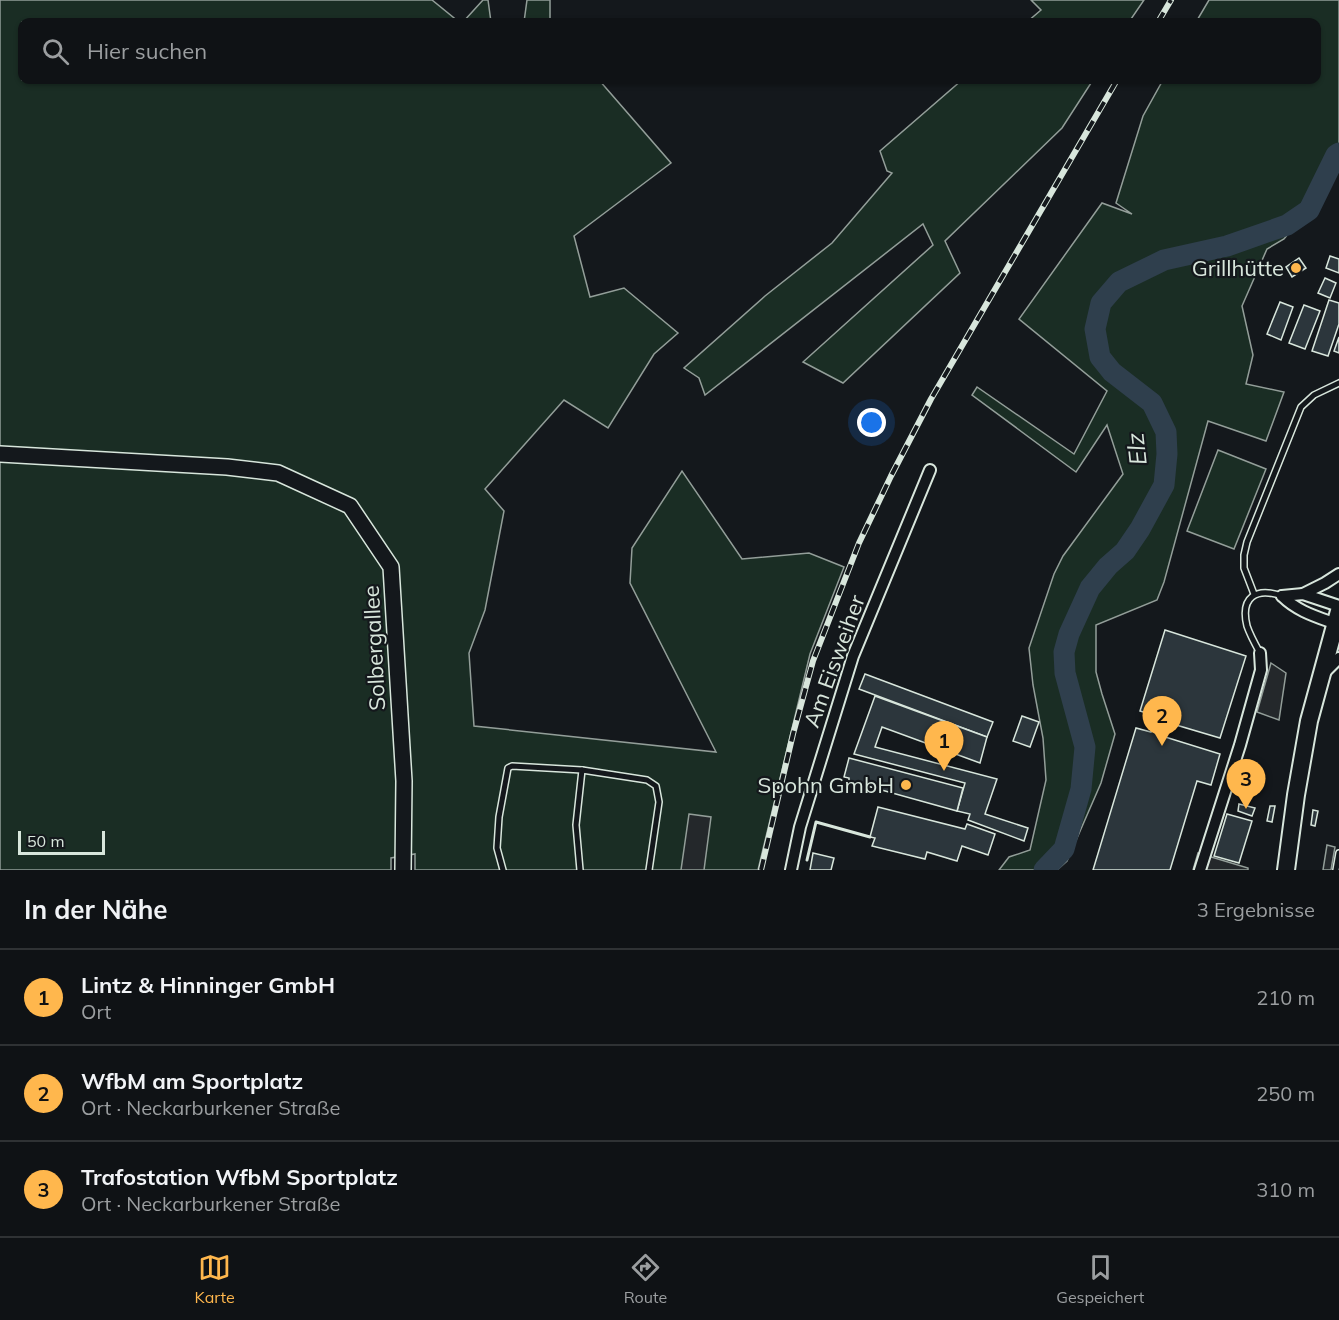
<!DOCTYPE html>
<html lang="de">
<head>
<meta charset="utf-8">
<style>
	:root { --surface:#0f1215; --page:#1d2022; --text:#f1f3f6; --muted:#9b9ea0; --line:#2f3234; --accent:#ffb74d }
	body { margin:0; font-family:Mulish,sans-serif; background:var(--page); color:var(--text) }
	.scale { position:absolute; left:18px; bottom:15px; width:87px; box-sizing:border-box; padding-left:6px; border:3px solid #d8e6dc; border-top:0; font-size:16px; line-height:21px; white-space:nowrap; color:#d8e6dc; -webkit-text-stroke:4px #14181c; paint-order:stroke }
	.you { position:absolute; left:872px; top:423px; width:21px; height:21px; margin:-15px; border:4px solid #fff; border-radius:50%; background:#1a73e8; box-shadow:0 0 0 9px #1a73e833 }
	.badge { display:grid; place-items:center; width:39px; height:39px; border-radius:50%; background:var(--accent); color:#111; font-size:20px; font-weight:700 }
	.pin { position:absolute; translate:-50% -50px; filter:drop-shadow(0 2px 3px #0008) }
	.pin::after { content:''; position:absolute; top:32px; width:21px; height:18px; background:inherit; clip-path:polygon(0 0,100% 0,50% 100%) }
	.list { margin:0; padding:0; list-style:none }
	h2 { display:flex; justify-content:space-between; align-items:center; height:78px; margin:0; padding:0 24px; font-size:26px }
	h2 small { font-size:20px; font-weight:400; color:var(--muted) }
	.list li { display:grid; grid-template-columns:39px 1fr auto; gap:18px; align-items:center; box-sizing:border-box; height:96px; padding:0 24px; border-top:2px solid var(--line) }
	.list b { display:block; font-size:22px; white-space:nowrap }
	.list p { margin:0; font-size:20px; white-space:nowrap; color:var(--muted) }
	.list em { font-size:20px; font-style:normal; color:var(--muted) }
	.icon { flex:none; width:33px; height:33px; fill:none; stroke:currentColor; stroke-width:2; stroke-linecap:round; stroke-linejoin:round }
	.map { position:relative; flex:none; width:1339px; height:870px; overflow:hidden }
	.search { position:absolute; background:var(--surface); box-shadow:0 2px 4px #0004; left:18px; right:18px; top:18px; height:66px; display:flex; align-items:center; gap:15px; box-sizing:border-box; padding:0 21px; border-radius:12px; color:var(--muted); font-size:22px }
	.sheet { height:366px; background:var(--surface) }
	nav { display:flex; justify-content:space-around; align-items:center; box-sizing:border-box; height:84px; border-top:2px solid var(--line); background:var(--surface); font-size:16px; color:var(--muted) }
	nav a { display:grid; justify-items:center; gap:3px }
	nav .on { color:var(--accent) }
	.map>svg:first-child { display:block }
	.green { fill:#1a2d24; stroke:#939e99; stroke-width:1.5 }
	.parking { fill:#24282b; stroke:#939e99; stroke-width:1.5 }
	.lines { fill:none; stroke-linecap:round; stroke-linejoin:round }
	.river { stroke:#2f3f4d; stroke-width:21 }
	.building { fill:#2c363c; stroke:#d8e6dc; stroke-width:1.5 }
	.lane-casing { stroke:#d8e6dc; stroke-width:8 }
	.street-casing { stroke:#d8e6dc; stroke-width:14 }
	.secondary-casing { stroke:#d8e6dc; stroke-width:18 }
	.primary-casing { stroke:#d8e6dc; stroke-width:20 }
	.lane { stroke:#14181c; stroke-width:5 }
	.street { stroke:#14181c; stroke-width:10 }
	.secondary { stroke:#14181c; stroke-width:15 }
	.primary { stroke:#14181c; stroke-width:16 }
	.rail-casing { stroke:#d8e6dc; stroke-width:6 }
	.rail { stroke:#14181c; stroke-width:4; stroke-dasharray:11; stroke-linecap:butt }
	.wall { stroke:#d8e6dc; stroke-width:3 }
	.poi-dot { fill:#ffb74d; stroke:#14181c; stroke-width:2 }
	.labels { text-anchor:middle; stroke-width:4.5; stroke-linejoin:round; paint-order:stroke }
	.poi-label { font-size:22px; fill:#d8e6dc; stroke:#14181c; text-anchor:end }
	.street-label { font-size:22px; fill:#d8e6dc; stroke:#14181c }
	.water-label { font-size:24px; font-style:italic; fill:#d8e6dc; stroke:#14181c }
</style>
</head>
<body>
<div class="map">
<svg width="1339" height="870" viewBox="0 0 1339 870">
	<rect width="100%" height="100%" fill="#14181c"/>
	<!-- green -->
	<g class="green">
		<polygon points="0,0 432,0 459,22 22,22 22,80 599,80 671,163 574,236 590,297 624,288 678,333 654,354 608,428 564,400 485,489 504,511 485,610 469,653 474,726 716,752 630,583 632,548 682,471 742,559 809,553 844,567 810,654 758,870 415,870 415,854 391,858 391,870 0,870"/>
		<polygon points="483,0 488,0 491,22 463,22"/>
		<polygon points="527,0 550,0 550,22 524,22"/>
		<polygon points="1031,0 1144,0 1129,22 1027,22 1041,10"/>
		<polygon points="1209,0 1339,0 1339,152 1336,155 1316,200 1284,239 1267,249 1242,306 1253,355 1246,384 1284,392 1266,441 1208,421 1164,582 1157,600 1096,625 1096,672 1102,694 1115,734 1101,783 1067,861 1057,870 999,870 1009,857 1030,850 1046,780 1043,738 1033,685 1029,648 1054,574 1063,556 1123,474 1107,425 1076,472 972,395 977,387 1074,454 1107,391 1019,319 1102,203 1132,214 1116,203 1143,116 1163,80 1316,80 1316,22 1196,22"/>
		<polygon points="962,80 1093,80 1062,128 945,241 960,273 843,383 803,362 933,245 923,224 705,395 699,378 684,368 765,296 832,243 892,173 887,171 880,151"/>
		<polygon points="1218,450 1266,469 1234,549 1187,531"/>
	</g>
	<!-- parking -->
	<g class="parking">
		<polygon points="1271,663 1286,673 1279,720 1257,712"/>
		<polygon points="689,814 711,817 704,870 681,870"/>
		<polygon points="1327,845 1335,847 1331,870 1323,870"/>
		<polygon points="1198,853 1248,868 1248,870 1193,870"/>
	</g>
	<g class="lines">
		<!-- river -->
		<polyline class="river" points="1044,870 1064,849 1081,789 1085,747 1065,673 1064,652 1069,634 1090,588 1108,566 1125,551 1140,529 1164,485 1167,454 1166,432 1152,403 1112,372 1100,357 1095,329 1101,303 1119,282 1164,260 1227,246 1287,225 1309,210 1336,155 1339,153"/>
	</g>
	<!-- building -->
	<g class="building">
		<polygon points="1330,256 1339,259 1339,273 1326,268"/>
		<polygon points="1299,258 1306,268 1292,277 1286,267"/>
		<polygon points="1325,278 1336,283 1330,298 1318,293"/>
		<polygon points="1329,300 1339,303 1339,324 1328,356 1312,351"/>
		<polygon points="1280,302 1293,307 1281,340 1267,334"/>
		<polygon points="1304,305 1320,311 1305,349 1289,343"/>
		<polygon points="1339,337 1339,353 1334,351"/>
		<polygon points="1165,630 1246,656 1220,738 1166,722 1162,736 1220,754 1211,785 1197,781 1170,870 1093,870 1136,728 1151,732 1156,716 1140,711"/>
		<polygon points="865,674 993,722 987,737 859,689"/>
		<polygon points="875,696 987,737 980,763 882,727 875,747 997,779 985,814 1028,828 1024,841 968,820 970,814 957,811 965,783 854,754"/>
		<polygon points="1022,716 1039,722 1030,747 1013,741"/>
		<polygon points="849,758 963,788 957,811 849,781 849,778 844,777"/>
		<polygon points="1239,804 1255,808 1252,816 1238,811"/>
		<polygon points="1270,806 1275,806 1272,822 1267,821"/>
		<polygon points="878,807 965,829 967,824 995,834 988,855 962,846 957,861 927,852 925,859 872,846 875,838 870,837"/>
		<polygon points="1313,810 1318,811 1315,826 1311,825"/>
		<polygon points="1227,814 1252,821 1239,863 1214,856"/>
		<polygon points="813,853 834,858 831,870 810,870"/>
	</g>
	<g class="lines">
		<!-- lane casing -->
		<g class="lane-casing">
			<g id="lane">
				<polyline points="1254,594 1244,568 1244,555 1247,542 1301,407 1314,395 1339,383"/>
				<path d="M1260,653C1255,644 1250,635 1247,626C1240,597 1256,587 1282,596"/>
				<polyline points="503,870 497,848 499,817 508,768 512,766 582,770 647,780 656,786 659,802 649,870"/>
				<polyline points="580,870 576,825 582,770"/>
				<polyline points="1336,870 1339,853"/>
			</g>
		</g>
		<!-- street casing -->
		<g class="street-casing">
			<g id="street">
				<polyline points="1303,594 1325,583 1339,574"/>
				<path d="M1282,596C1298,612 1318,617 1339,625"/>
				<polyline points="1282,596 1303,594 1339,606"/>
				<polyline points="1325,672 1339,658"/>
				<polyline points="791,870 800,827 853,656 930,470"/>
				<polyline points="1200,870 1240,745 1261,670 1260,653"/>
			</g>
		</g>
		<!-- secondary casing -->
		<g class="secondary-casing">
			<polyline id="secondary" points="0,454 227,467 278,473 350,506 391,567 404,781 403,870"/>
		</g>
		<!-- primary casing -->
		<g class="primary-casing">
			<polyline id="primary" points="1286,870 1296,795 1309,721 1339,611"/>
		</g>
		<!-- lane -->
		<use href="#lane" class="lane"/>
		<!-- street -->
		<use href="#street" class="street"/>
		<!-- secondary -->
		<use href="#secondary" class="secondary"/>
		<!-- primary -->
		<use href="#primary" class="primary"/>
		<!-- rail casing -->
		<g class="rail-casing">
			<g id="rail">
				<polyline points="1158,22 1171,0"/>
				<polyline points="761,870 793,734 813,661 859,543 891,476 931,399 1117,80"/>
			</g>
		</g>
		<!-- rail -->
		<use href="#rail" class="rail"/>
		<!-- wall -->
		<polyline class="wall" points="807,860 816,822 870,837"/>
	</g>
	<!-- markers -->
	<g class="poi-dot">
		<circle cx="1296" cy="268" r="6"/>
		<circle cx="906" cy="785" r="6"/>
	</g>
	<g class="labels">
		<!-- poi labels -->
		<g class="poi-label">
			<text x="1284" y="276">Grillhütte</text>
			<text x="894" y="793">Spohn GmbH</text>
		</g>
		<!-- street labels -->
		<g class="street-label">
			<text transform="translate(374 648) rotate(-93)" y="8">Solbergallee</text>
			<text transform="translate(834 661) rotate(-70)" y="8">Am Eisweiher</text>
		</g>
		<!-- water labels -->
		<g class="water-label">
			<text transform="translate(1137 449) rotate(-96)" y="8">Elz</text>
		</g>
	</g>
</svg>
<div class="scale">50 m</div>
<div class="you"></div>
<div class="pin badge" style="left:944px;top:771px">1</div>
<div class="pin badge" style="left:1162px;top:746px">2</div>
<div class="pin badge" style="left:1246px;top:809px">3</div>
<div class="search"><svg class="icon" aria-label="search" viewBox="0 0 24 24"><circle cx="10" cy="10" r="6"/><path d="M15 15l6 6"/></svg>Hier suchen</div>
</div>
<section class="sheet">
<h2>In der Nähe<small>3 Ergebnisse</small></h2>
<ul class="list">
<li><span class="badge">1</span><div><b>Lintz &amp; Hinninger GmbH</b><p>Ort</p></div><em>210 m</em></li>
<li><span class="badge">2</span><div><b>WfbM am Sportplatz</b><p>Ort · Neckarburkener Straße</p></div><em>250 m</em></li>
<li><span class="badge">3</span><div><b>Trafostation WfbM Sportplatz</b><p>Ort · Neckarburkener Straße</p></div><em>310 m</em></li>
</ul>
</section>
<nav>
<a class="on"><svg class="icon" aria-label="map" viewBox="0 0 24 24"><path d="M3 6l6-2 6 2 6-2v14l-6 2-6-2-6 2zM9 4v14M15 6v14"/></svg>Karte</a>
<a><svg class="icon" aria-label="directions" viewBox="0 0 24 24"><path d="M12 3l9 9-9 9-9-9zM9 14v-3h6M13 9l2 2-2 2"/></svg>Route</a>
<a><svg class="icon" aria-label="saved" viewBox="0 0 24 24"><path d="M7 4h10v16l-5-4-5 4z"/></svg>Gespeichert</a>
</nav>
</body>
</html>
